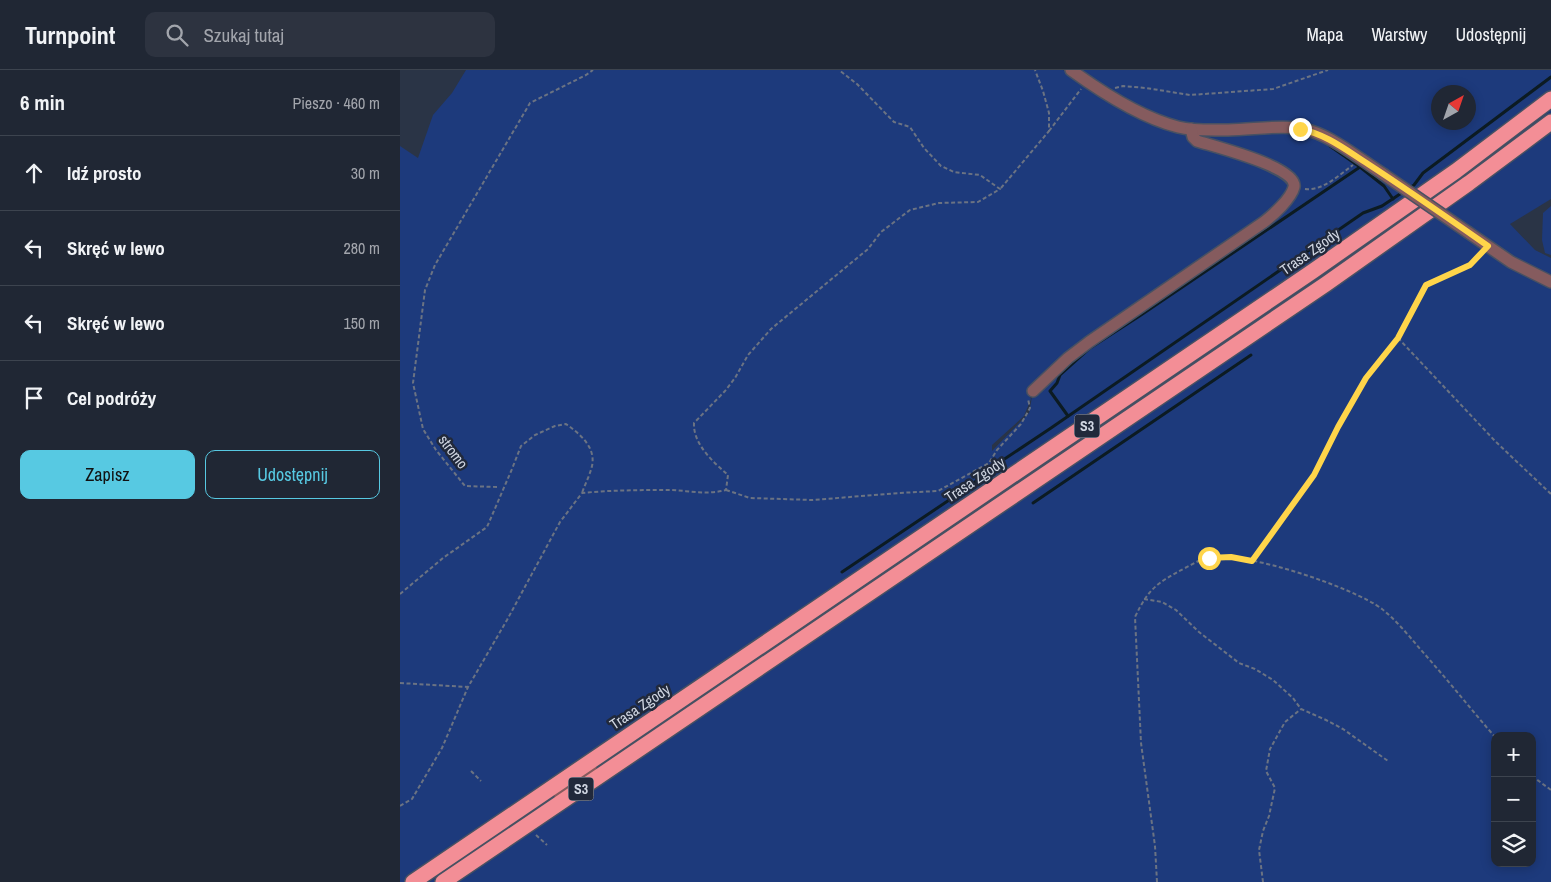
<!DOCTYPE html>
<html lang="pl">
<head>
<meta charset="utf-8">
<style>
	:root { --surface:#202734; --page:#2d3340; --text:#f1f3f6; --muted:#a2a5ac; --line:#3d444f; --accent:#57c9e2 }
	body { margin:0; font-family:"Archivo Narrow",sans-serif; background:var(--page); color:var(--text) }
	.controls { position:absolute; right:15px; bottom:15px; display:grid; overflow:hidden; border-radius:10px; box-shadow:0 2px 12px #0003 }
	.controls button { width:45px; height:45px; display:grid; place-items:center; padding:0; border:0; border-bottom:1px solid var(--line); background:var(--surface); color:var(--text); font:25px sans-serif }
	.compass { position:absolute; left:1031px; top:15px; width:45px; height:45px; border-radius:50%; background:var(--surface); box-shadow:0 2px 12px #0003; rotate:40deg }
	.stop { position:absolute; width:15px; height:15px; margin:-11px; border:4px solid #ffd54a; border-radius:50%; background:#fff }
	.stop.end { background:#ffd54a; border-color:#fff; box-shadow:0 1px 5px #0008 }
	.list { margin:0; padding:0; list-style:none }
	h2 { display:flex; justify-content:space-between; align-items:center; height:65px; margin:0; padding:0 20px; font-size:21px }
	h2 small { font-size:16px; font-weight:400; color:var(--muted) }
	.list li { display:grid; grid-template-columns:32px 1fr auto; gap:15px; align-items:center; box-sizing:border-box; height:75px; padding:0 20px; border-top:1px solid var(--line) }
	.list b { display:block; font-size:19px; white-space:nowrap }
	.list em { font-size:16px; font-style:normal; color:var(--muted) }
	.actions { display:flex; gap:10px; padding:15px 20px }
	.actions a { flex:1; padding:11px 0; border:1px solid var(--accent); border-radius:10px; text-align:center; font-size:18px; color:var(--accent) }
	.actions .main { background:var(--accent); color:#111 }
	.icon { flex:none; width:28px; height:28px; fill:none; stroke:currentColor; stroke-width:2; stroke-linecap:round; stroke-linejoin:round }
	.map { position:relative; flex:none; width:1151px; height:812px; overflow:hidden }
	header { display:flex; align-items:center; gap:30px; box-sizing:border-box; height:70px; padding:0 25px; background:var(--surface); border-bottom:1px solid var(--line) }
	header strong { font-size:24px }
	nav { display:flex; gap:28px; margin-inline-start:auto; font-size:18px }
	.search { width:350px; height:45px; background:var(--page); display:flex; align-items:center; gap:12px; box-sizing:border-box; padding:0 18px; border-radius:10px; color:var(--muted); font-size:19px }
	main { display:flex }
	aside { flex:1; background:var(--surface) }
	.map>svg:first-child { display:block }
	.green { fill:#1d3a7c; fill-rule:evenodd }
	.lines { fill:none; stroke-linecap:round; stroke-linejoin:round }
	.stream { stroke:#0c1b22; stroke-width:3 }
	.minor-casing { stroke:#485162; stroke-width:14 }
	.highway-casing { stroke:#485162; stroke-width:18 }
	.path { stroke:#6b7383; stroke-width:2; stroke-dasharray:4 2.5; stroke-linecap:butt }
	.minor { stroke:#855b5e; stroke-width:11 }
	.highway { stroke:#f38e96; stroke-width:15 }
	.minor-bridge-casing { stroke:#485162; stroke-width:14; stroke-linecap:butt }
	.minor-bridge { stroke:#855b5e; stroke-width:11 }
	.route { stroke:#ffd54a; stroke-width:6 }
	.labels { text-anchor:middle; stroke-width:5; stroke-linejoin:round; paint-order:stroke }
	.shield { fill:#21293b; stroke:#9ca2b0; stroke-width:1 }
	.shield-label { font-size:14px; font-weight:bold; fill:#d0d6e2 }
	.street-label { font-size:15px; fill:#d0d6e2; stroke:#21293b }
</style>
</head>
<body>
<header>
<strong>Turnpoint</strong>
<div class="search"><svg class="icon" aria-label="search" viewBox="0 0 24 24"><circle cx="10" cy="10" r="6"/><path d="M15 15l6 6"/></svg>Szukaj tutaj</div>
<nav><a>Mapa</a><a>Warstwy</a><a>Udostępnij</a></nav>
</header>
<main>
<aside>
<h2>6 min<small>Pieszo · 460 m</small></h2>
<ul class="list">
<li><svg class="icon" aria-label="ahead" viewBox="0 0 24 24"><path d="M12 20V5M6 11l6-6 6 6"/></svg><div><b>Idź prosto</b></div><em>30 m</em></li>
<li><svg class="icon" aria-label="left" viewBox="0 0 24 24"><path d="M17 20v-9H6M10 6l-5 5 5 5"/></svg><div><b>Skręć w lewo</b></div><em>280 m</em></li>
<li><svg class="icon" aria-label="left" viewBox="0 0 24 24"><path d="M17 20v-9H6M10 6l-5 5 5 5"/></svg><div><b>Skręć w lewo</b></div><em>150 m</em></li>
<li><svg class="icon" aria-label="arrive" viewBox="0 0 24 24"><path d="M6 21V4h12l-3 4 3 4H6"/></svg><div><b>Cel podróży</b></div></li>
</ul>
<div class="actions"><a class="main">Zapisz</a><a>Udostępnij</a></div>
</aside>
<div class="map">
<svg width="1151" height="812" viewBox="0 0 1151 812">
	<rect width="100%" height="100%" fill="#2a3446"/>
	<!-- green -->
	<g class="green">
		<path d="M66,0H663L710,32L676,0H1151V129L1110,154L1135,180L1151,188V812H0V76L18,88L33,45L52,23ZM1038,22H1068V52H1038ZM628,323L632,327L629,343L592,381V375L624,346L631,329ZM1095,666H1132V793H1095Z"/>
		<polygon points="1151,136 1151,185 1145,183 1142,170 1143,143"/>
	</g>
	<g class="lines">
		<!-- stream -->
		<g class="stream">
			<polyline points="930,76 960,97"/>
			<polyline points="1008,119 1014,115 1023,103 1151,7"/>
			<polyline points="668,346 650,321 657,313 660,305 690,278 741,245 960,97 984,116 993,129"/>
			<polyline points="633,433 851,285"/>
			<polyline points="442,502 573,414 585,402 651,358 963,143 982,136 1003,122"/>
		</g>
		<!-- minor casing -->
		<g class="minor-casing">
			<g id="minor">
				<path d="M671,0C700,21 743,48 778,57C794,61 811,60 828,60C855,60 885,53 911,61C936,69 961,90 983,104"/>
				<polyline points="1069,163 1111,192 1151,212"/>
				<path d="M633,321L668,288L689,272L864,152C873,145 891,129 894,117C898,97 812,76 797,71L793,67L791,59"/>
				<polyline points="160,726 191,698"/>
			</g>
		</g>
		<!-- highway casing -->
		<g class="highway-casing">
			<g id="highway">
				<polyline points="13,812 913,201 1056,101 1151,29"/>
				<polyline points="43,812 926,214 1069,113 1151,52"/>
			</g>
		</g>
		<!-- path -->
		<g class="path">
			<polyline points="715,18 723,16 746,18 790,25 873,19 928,0"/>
			<polyline points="649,61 681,19"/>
			<polyline points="601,118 649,61 649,43 643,21 635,0"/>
			<path d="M905,119C923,121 939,105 953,95"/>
			<polyline points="998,268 1096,372 1151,424"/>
			<polyline points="97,417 65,416 36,380 23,359 13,313 25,220 35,195 130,33 186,5 193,0"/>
			<polyline points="326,420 350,428 413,430 499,423 538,421 589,393 597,380 621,354 630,338 628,329"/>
			<polyline points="852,491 914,405 938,357 966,307 998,268 1026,215 1070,195 1082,182"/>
			<path d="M0,524L43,488L87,457L112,399L121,376L135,365L155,356L166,354C180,364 196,377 192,396C190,405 185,414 182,423"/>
			<polyline points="744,529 762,532 776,540 799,562 839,593 855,599 873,610 893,628 901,639 926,650 943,659 988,691"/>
			<polyline points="0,613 68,617"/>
			<polyline points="71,701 81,711"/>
			<polyline points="1132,706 1151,720"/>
			<path d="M0,736L12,729L42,678L68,617L107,550L160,452L182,423C212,420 242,420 272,420C290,421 308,425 326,420L328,405C313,392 293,374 294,353L325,321L335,308L348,285L371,259L468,179L481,162L510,140L539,133L578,132L600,119L580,105L554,102L541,96L524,78L510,57L494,52L457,14L439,0"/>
			<polyline points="136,765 147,775"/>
			<path d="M757,812L755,776L741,673L735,547C749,518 757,513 785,498C793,494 801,489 809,487C844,481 953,517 982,539C997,551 1009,566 1021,580C1046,608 1070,638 1095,667"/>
			<polyline points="863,812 859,780 863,761 869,746 875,718 866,701 870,679 885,652 901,639"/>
		</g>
		<!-- minor -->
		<use href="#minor" class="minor"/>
		<!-- highway -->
		<use href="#highway" class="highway"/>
		<!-- minor-bridge casing -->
		<g class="minor-bridge-casing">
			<polyline id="minor-bridge" points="983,104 1069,163"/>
		</g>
		<!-- minor-bridge -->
		<use href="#minor-bridge" class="minor-bridge"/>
	</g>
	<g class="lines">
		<!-- route -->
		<path class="route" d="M809,488L831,487L852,491L914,405L938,357L966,308L998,268L1026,215L1070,195L1088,176C1048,148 1008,120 968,94C946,80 926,64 900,59"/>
	</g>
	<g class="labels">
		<!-- shield labels -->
		<g class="shield">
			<rect x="674.5" y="344.5" width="25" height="23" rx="4"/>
			<rect x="168.5" y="707.5" width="25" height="23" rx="4"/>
		</g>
		<g class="shield-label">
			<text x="687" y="361">S3</text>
			<text x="181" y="724">S3</text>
		</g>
		<!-- street labels -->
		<g class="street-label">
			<text transform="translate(910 182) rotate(-35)" y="5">Trasa Zgody</text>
			<text transform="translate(53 382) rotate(53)" y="5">stromo</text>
			<text transform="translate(575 410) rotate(-34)" y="5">Trasa Zgody</text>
			<text transform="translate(240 637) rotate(-34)" y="5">Trasa Zgody</text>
		</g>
	</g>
</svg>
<div class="controls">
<button>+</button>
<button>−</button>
<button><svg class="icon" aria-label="layers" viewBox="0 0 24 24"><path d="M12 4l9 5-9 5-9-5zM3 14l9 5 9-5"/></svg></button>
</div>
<svg class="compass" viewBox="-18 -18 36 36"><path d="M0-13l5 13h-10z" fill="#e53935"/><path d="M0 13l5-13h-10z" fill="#a2a5ac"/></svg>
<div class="stop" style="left:809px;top:488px"></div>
<div class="stop end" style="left:900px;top:59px"></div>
</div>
</main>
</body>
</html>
